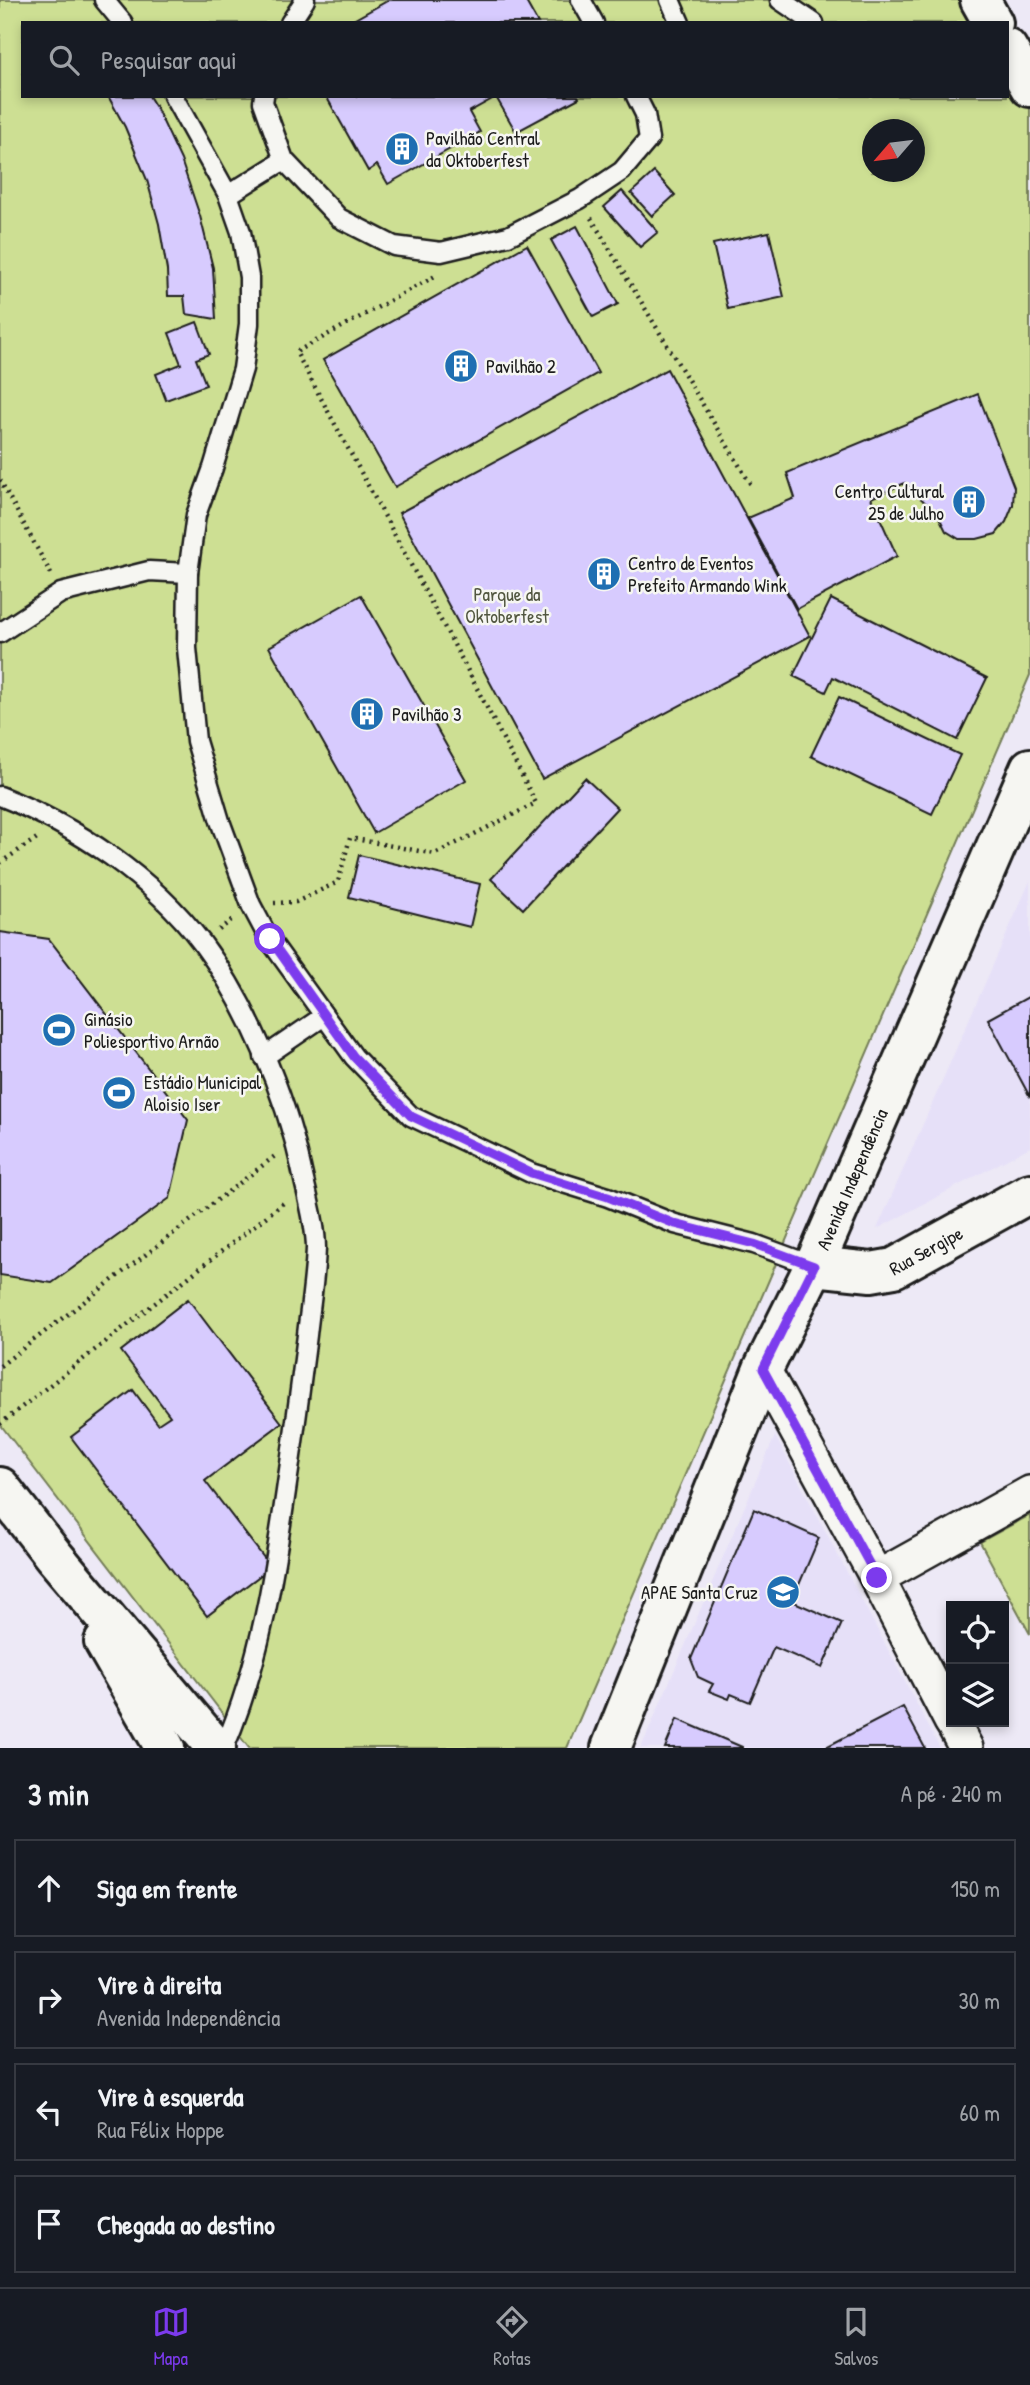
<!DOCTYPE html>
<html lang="pt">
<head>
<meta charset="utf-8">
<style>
	:root { --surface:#171b24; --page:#20242c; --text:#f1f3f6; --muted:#9ea1a6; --line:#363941; --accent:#7c3aed }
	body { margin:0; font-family:"Patrick Hand",sans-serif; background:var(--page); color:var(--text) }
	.controls { position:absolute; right:21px; bottom:21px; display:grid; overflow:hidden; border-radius:0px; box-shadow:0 4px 10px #0003 }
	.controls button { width:63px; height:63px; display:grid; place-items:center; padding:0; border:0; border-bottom:2px solid var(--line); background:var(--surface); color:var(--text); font:35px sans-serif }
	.compass { position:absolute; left:862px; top:119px; width:63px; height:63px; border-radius:50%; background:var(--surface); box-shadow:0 4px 10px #0003; rotate:242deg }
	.stop { position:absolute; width:21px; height:21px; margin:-16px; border:5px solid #7c3aed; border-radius:50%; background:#fff }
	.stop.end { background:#7c3aed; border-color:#fff; box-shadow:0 2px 7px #0008 }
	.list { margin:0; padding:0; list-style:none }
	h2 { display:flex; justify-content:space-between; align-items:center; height:91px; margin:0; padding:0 28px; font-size:30px }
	h2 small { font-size:23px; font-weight:400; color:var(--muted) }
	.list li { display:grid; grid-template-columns:46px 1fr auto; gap:21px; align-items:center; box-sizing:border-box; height:98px; margin:0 14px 14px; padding:0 14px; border:2px solid var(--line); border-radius:0px }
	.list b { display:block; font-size:26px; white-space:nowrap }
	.list p { margin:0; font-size:23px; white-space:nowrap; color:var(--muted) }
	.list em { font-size:23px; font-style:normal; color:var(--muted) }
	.icon { flex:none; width:38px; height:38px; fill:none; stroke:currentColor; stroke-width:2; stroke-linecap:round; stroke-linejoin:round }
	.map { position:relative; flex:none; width:1030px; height:1748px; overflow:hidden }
	.search { position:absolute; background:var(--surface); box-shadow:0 4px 10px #0003; left:21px; right:21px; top:21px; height:77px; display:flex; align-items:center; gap:18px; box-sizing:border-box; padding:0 24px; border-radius:0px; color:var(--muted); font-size:26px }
	.sheet { height:539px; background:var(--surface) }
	nav { display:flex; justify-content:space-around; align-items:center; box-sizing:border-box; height:98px; border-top:2px solid var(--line); background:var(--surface); font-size:19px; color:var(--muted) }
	nav a { display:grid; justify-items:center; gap:4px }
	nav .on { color:var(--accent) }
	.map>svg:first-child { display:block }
	.built { fill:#e6e0f8 }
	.green { fill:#cddf93; stroke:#747e58; stroke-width:2; fill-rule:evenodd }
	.building { fill:#d7cbfe; stroke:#1c1c1c; stroke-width:2 }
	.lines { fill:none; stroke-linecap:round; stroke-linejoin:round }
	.lane-casing { stroke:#1c1c1c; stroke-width:23 }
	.street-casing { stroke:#1c1c1c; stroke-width:38 }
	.secondary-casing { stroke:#1c1c1c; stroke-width:44 }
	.path { stroke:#1c1c1c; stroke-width:4.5; stroke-dasharray:2 5; stroke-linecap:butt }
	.lane { stroke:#f6f6f2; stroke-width:18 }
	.street { stroke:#f6f6f2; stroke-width:33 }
	.secondary { stroke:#f6f6f2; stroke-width:38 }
	.route { stroke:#7c3aed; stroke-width:9 }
	.labels { text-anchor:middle; stroke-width:5; stroke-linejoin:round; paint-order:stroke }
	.poi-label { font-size:19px; fill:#1c1c1c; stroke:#f6f6f2; text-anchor:start }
	.park-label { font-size:19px; fill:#515640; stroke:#f6f6f2 }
	.street-label { font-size:19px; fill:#1c1c1c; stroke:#f6f6f2 }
</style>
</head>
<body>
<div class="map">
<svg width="1030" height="1748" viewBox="0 0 1030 1748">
	<rect width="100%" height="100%" fill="#ede9f6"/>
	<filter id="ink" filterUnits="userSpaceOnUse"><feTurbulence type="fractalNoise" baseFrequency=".0143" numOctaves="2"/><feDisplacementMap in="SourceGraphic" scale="14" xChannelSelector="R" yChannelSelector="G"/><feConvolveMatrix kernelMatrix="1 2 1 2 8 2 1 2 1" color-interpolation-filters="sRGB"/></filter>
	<g filter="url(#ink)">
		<!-- built -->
		<g class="built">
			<polygon points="1030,881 1030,1147 877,1229"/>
			<polygon points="775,1436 940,1748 641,1748"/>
		</g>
		<!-- green -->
		<g class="green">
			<path d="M0,0H962L977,23H23V96H1007V70L1030,105V675L567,1748H249L0,1424ZM872,130H914V172H872Z"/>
			<polygon points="1030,1515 1030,1634 980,1542"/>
		</g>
		<!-- building -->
		<g class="building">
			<polygon points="389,0 525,0 538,23 348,23"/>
			<polygon points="108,96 149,96 157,109 181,160 200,216 213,268 216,319 186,314 184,296 168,296 167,270 159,224 147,180 125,127"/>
			<polygon points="326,96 578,96 579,98 516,132 496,97 469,112 480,132 388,184 377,165 368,171"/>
			<polygon points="654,172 675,195 652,216 631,193"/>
			<polygon points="622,191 658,232 640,247 604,207"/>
			<polygon points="577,226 618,304 593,317 551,240"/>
			<polygon points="769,232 784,297 728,309 713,244"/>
			<polygon points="527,245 598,373 395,487 323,360"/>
			<polygon points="197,322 209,354 196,359 206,385 166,400 156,374 181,364 169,333"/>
			<polygon points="667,369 810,636 542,779 399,513"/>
			<polygon points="978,394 1014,487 1013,505 1006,522 996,534 977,539 959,539 946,531 938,515 905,483 871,498 897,556 797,609 748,518 795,498 787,473"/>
			<polygon points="361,595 466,780 374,833 269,647"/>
			<polygon points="831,599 987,678 957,740 833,677 826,692 793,676"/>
			<polygon points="839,697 960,755 932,814 811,756"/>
			<polygon points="585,778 617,808 523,909 491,879"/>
			<polygon points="359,855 480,884 470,927 349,897"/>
			<polygon points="0,932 49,939 188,1120 170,1198 52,1283 0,1275"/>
			<polygon points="1030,996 1030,1097 988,1019"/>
			<polygon points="188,1299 282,1423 205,1481 271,1567 207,1616 71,1437 133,1390 158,1424 170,1416 121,1351"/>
			<polygon points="754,1509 819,1538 792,1601 842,1623 822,1668 774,1647 750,1702 731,1694 729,1699 709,1691 713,1684 698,1677 691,1659"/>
			<polygon points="903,1707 925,1748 824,1748"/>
			<polygon points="677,1719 742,1747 742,1748 665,1748"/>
		</g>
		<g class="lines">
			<!-- lane casing -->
			<g class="lane-casing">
				<g id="lane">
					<polyline points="104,0 123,23"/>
					<polyline points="581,0 594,23"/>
					<polyline points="670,0 680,23"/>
					<polyline points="780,0 814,23"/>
					<polyline points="290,23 305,0"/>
					<polyline points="173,96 228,195 241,232 249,277 249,324 243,369 213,468 196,515 188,573 187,648 196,741 220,821 251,905 269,939 354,1057 411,1116 531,1173 608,1197 675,1224 754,1244 814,1266"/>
					<polyline points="264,96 263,102 284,160 339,218 394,246 441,252 508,236 580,199 622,171 649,139 645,114 636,96"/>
					<polyline points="228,195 284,160"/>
					<polyline points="0,633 61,593 149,571 188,573"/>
					<path d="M0,796C76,826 152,877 202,943C247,1003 285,1094 301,1167C306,1191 316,1224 316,1248C315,1277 310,1307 307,1335C301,1383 295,1430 288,1477C275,1569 261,1662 224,1748"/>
					<polyline points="264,1057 324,1016"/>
				</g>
			</g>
			<!-- street casing -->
			<g class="street-casing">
				<g id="street">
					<polyline points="763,1369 877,1578 951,1721"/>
					<polyline points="877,1578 1030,1493"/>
					<polyline points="952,1722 966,1748"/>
				</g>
			</g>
			<!-- secondary casing -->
			<g class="secondary-casing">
				<g id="secondary">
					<polyline points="980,0 993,23"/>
					<polyline points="1007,48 1030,87"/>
					<path id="s1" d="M814,1266L871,1272L894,1268L1030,1193"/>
					<polyline points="0,1487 53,1555 216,1748"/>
					<polyline points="104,1642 165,1748"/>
					<path id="s2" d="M611,1748L763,1369L814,1266L1030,768"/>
				</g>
			</g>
			<!-- path -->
			<g class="path">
				<polyline points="591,218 751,485"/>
				<polyline points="0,480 51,574"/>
				<polyline points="0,863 37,838"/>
				<polyline points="274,903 296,902 338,882 350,838 435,854 536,803 466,667 296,352 437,275"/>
				<polyline points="219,930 234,918"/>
				<polyline points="0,1366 275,1156"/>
				<polyline points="0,1424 286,1201"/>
			</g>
			<!-- lane -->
			<use href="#lane" class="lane"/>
			<!-- street -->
			<use href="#street" class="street"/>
			<!-- secondary -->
			<use href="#secondary" class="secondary"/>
		</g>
	</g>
	<g class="lines" filter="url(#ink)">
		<!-- route -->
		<polyline class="route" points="270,939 354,1057 411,1116 531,1173 608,1197 675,1224 754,1244 814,1266 763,1369 877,1578"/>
	</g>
	<!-- icons -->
	<defs>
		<g id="building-disc" transform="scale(1.75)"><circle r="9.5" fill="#1f6fb2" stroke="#f6f6f2"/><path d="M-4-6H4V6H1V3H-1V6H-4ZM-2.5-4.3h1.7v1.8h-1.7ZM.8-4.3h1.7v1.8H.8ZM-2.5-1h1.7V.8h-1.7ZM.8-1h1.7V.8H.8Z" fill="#fff"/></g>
		<g id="stadium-disc" transform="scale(1.75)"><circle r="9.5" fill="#1f6fb2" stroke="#f6f6f2"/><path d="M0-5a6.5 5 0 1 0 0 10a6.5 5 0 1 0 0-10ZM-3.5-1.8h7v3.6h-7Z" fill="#fff"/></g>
		<g id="school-disc" transform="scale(1.75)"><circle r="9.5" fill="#1f6fb2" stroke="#f6f6f2"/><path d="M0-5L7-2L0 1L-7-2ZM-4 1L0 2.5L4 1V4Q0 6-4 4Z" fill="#fff"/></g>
	</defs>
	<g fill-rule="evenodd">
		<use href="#building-disc" x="402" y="149"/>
		<use href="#building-disc" x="461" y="366"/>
		<use href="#building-disc" x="969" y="502"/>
		<use href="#building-disc" x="604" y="574"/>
		<use href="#building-disc" x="367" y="714"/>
		<use href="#stadium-disc" x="59" y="1030"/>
		<use href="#stadium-disc" x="119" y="1093"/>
		<use href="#school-disc" x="783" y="1592"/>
	</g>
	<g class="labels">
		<!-- poi labels -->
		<g class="poi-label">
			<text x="426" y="145">Pavilhão Central<tspan x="426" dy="22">da Oktoberfest</tspan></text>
			<text x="486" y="373">Pavilhão 2</text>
			<text x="944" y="498" text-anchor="end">Centro Cultural<tspan x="944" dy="22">25 de Julho</tspan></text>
			<text x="628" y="570">Centro de Eventos<tspan x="628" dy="22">Prefeito Armando Wink</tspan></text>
			<text x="392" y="721">Pavilhão 3</text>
			<text x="84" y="1026">Ginásio<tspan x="84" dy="22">Poliesportivo Arnão</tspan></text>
			<text x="144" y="1089">Estádio Municipal<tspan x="144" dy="22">Aloisio Iser</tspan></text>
			<text x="758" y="1599" text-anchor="end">APAE Santa Cruz</text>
		</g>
		<!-- park labels -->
		<g class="park-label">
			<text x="507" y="601">Parque da<tspan x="507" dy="22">Oktoberfest</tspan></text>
		</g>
		<!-- street labels -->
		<g class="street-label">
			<text dy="7" stroke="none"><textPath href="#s2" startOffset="618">Avenida Independência</textPath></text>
			<text dy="7" stroke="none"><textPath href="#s1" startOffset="117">Rua Sergipe</textPath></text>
		</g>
	</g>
</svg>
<div class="controls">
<button><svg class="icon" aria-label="locate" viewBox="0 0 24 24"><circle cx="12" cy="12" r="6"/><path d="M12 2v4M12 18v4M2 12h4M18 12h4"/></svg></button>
<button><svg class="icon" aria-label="layers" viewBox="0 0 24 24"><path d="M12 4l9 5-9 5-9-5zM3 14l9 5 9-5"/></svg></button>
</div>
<svg class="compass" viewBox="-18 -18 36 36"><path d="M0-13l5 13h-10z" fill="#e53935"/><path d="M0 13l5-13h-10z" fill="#9ea1a6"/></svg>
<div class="stop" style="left:270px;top:939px"></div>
<div class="stop end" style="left:877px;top:1578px"></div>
<div class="search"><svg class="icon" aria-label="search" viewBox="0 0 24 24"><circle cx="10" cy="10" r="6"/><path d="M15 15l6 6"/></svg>Pesquisar aqui</div>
</div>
<section class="sheet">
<h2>3 min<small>A pé · 240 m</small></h2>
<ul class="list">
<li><svg class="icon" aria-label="ahead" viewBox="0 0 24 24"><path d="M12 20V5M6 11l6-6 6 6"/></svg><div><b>Siga em frente</b></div><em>150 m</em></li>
<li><svg class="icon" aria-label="right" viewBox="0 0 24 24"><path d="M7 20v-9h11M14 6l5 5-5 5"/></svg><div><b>Vire à direita</b><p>Avenida Independência</p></div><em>30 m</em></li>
<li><svg class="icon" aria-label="left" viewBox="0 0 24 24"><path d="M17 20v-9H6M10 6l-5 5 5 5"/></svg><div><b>Vire à esquerda</b><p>Rua Félix Hoppe</p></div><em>60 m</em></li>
<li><svg class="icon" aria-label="arrive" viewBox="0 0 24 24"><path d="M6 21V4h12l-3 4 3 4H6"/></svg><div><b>Chegada ao destino</b></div></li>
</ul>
</section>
<nav>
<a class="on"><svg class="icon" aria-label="map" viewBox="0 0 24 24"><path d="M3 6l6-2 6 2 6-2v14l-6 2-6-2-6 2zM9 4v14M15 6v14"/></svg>Mapa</a>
<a><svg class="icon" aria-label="directions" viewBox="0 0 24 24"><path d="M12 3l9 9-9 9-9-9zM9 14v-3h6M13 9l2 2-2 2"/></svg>Rotas</a>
<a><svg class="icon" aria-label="saved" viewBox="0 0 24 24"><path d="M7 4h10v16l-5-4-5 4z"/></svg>Salvos</a>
</nav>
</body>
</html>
